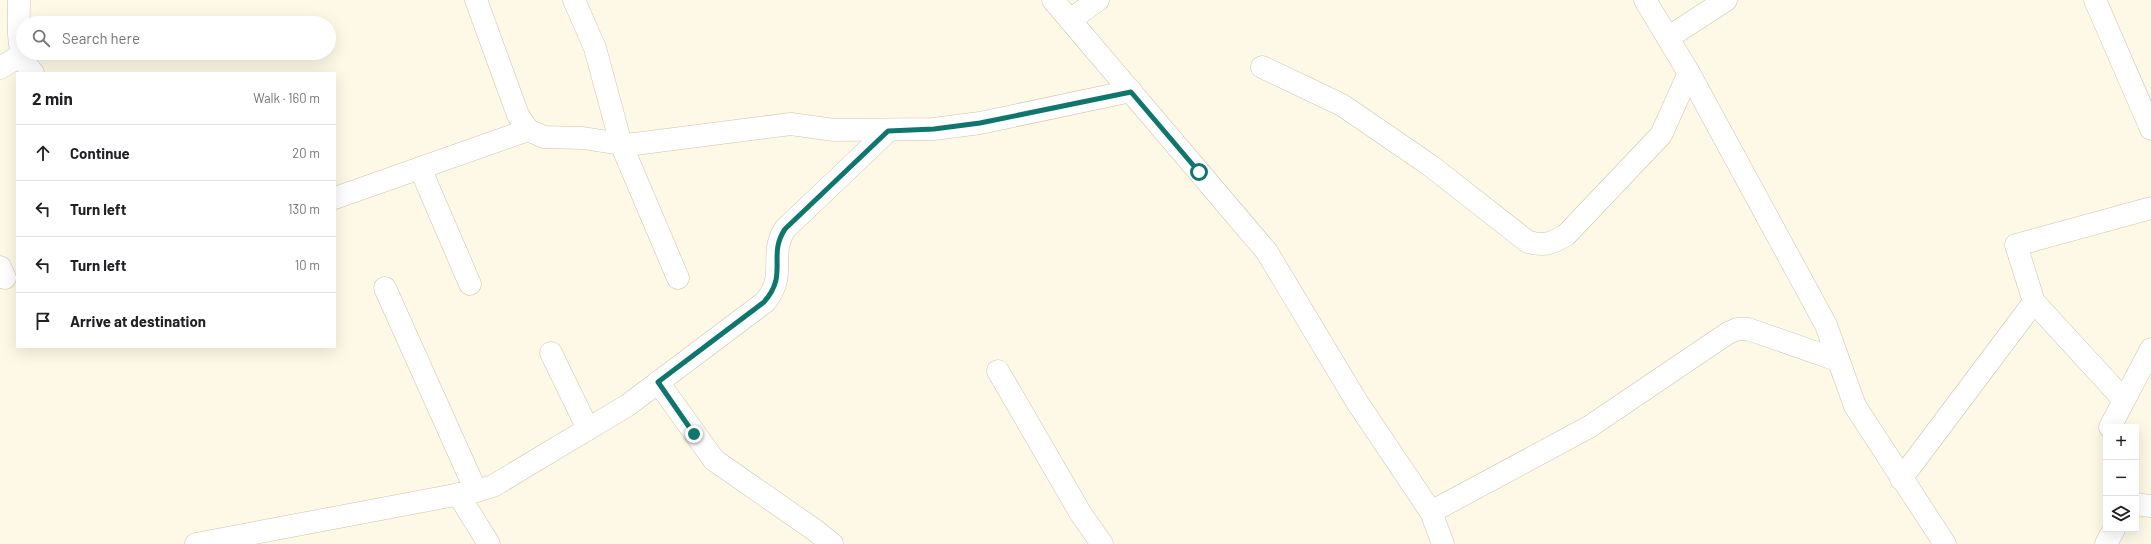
<!DOCTYPE html>
<html lang="en">
<head>
<meta charset="utf-8">
<style>
	:root { --surface:#fff; --page:#f6f6f6; --text:#202124; --muted:#757577; --line:#e0e0e0 }
	body { margin:0; font-family:Barlow,sans-serif; background:var(--page); color:var(--text) }
	.controls { position:absolute; right:12px; bottom:12px; display:grid; overflow:hidden; border-radius:0px; box-shadow:0 4px 16px #0002 }
	.controls button { width:36px; height:36px; display:grid; place-items:center; padding:0; border:0; border-bottom:1px solid var(--line); background:var(--surface); color:var(--text); font:20px sans-serif }
	.stop { position:absolute; width:12px; height:12px; margin:-9px; border:3px solid #0f766e; border-radius:50%; background:#fff }
	.stop.end { background:#0f766e; border-color:#fff; box-shadow:0 1px 4px #0008 }
	.list { margin:0; padding:0; list-style:none }
	h2 { display:flex; justify-content:space-between; align-items:center; height:52px; margin:0; padding:0 16px; font-size:17px }
	h2 small { font-size:13px; font-weight:400; color:var(--muted) }
	.list li { display:grid; grid-template-columns:26px 1fr auto; gap:12px; align-items:center; box-sizing:border-box; height:56px; padding:0 16px; border-top:1px solid var(--line) }
	.list b { display:block; font-size:15px; white-space:nowrap }
	.list em { font-size:13px; font-style:normal; color:var(--muted) }
	.icon { flex:none; width:22px; height:22px; fill:none; stroke:currentColor; stroke-width:2; stroke-linecap:round; stroke-linejoin:round }
	.map { position:relative; flex:none; width:2151px; height:544px; overflow:hidden }
	.search { position:absolute; background:var(--surface); box-shadow:0 4px 16px #0002; left:16px; top:16px; width:320px; height:44px; display:flex; align-items:center; gap:10px; box-sizing:border-box; padding:0 14px; border-radius:22px; color:var(--muted); font-size:15px }
	.panel { position:absolute; background:var(--surface); box-shadow:0 4px 16px #0002; left:16px; top:72px; width:320px; height:276px; border-radius:0px }
	.map>svg:first-child { display:block }
	.lines { fill:none; stroke-linecap:round; stroke-linejoin:round }
	.minor-casing { stroke:#cfc3ab; stroke-width:23 }
	.minor { stroke:#fff; stroke-width:22 }
	.route { stroke:#0f766e; stroke-width:5 }
</style>
</head>
<body>
<div class="map">
<svg width="2151" height="544" viewBox="0 0 2151 544">
	<rect width="100%" height="100%" fill="#fdf9e6"/>
	<g class="lines">
		<!-- minor casing -->
		<g class="minor-casing">
			<g id="minor">
				<path d="M19,0C19,23 15,55 33,73"/>
				<polyline points="476,0 518,115 528,130 544,137 583,138 621,144 635,144 791,124 834,130 934,129 980,123 1131,91"/>
				<polyline points="574,0 595,48 621,144 678,278"/>
				<polyline points="1053,0 1267,252 1357,402 1431,512 1443,544"/>
				<polyline points="1645,0 1689,73 1826,325 1855,406 1945,544"/>
				<polyline points="2095,0 2151,129"/>
				<polyline points="1070,20 1098,0"/>
				<polyline points="1669,37 1726,0"/>
				<path d="M1262,67L1342,105L1431,166L1528,242C1545,246 1551,244 1566,235L1661,135L1689,73"/>
				<polyline points="0,68 23,54"/>
				<polyline points="420,168 470,284"/>
				<polyline points="335,198 528,130"/>
				<polyline points="0,267 5,278"/>
				<polyline points="385,288 476,491"/>
				<polyline points="2034,302 2124,400"/>
				<polyline points="551,353 588,429"/>
				<polyline points="998,371 1081,514 1102,544"/>
				<polyline points="658,382 714,460 816,531 832,544"/>
				<polyline points="2110,427 2151,349"/>
				<polyline points="1901,479 2034,302 2016,245 2151,208"/>
				<polyline points="458,494 489,544"/>
				<polyline points="2136,504 2151,506"/>
				<polyline points="1431,512 1589,427 1728,333 1737,329 1748,329 1837,360"/>
				<path d="M196,544L476,491L493,486L628,405L765,302C788,275 768,255 785,229L888,131"/>
				<polyline points="2106,544 2114,529"/>
			</g>
		</g>
		<!-- minor -->
		<use href="#minor" class="minor"/>
	</g>
	<g class="lines">
		<!-- route -->
		<path class="route" d="M694,434L658,382L764,302C789,274 767,256 785,229L888,131L934,129L980,123L1131,92L1199,172"/>
	</g>
</svg>
<div class="controls">
<button>+</button>
<button>−</button>
<button><svg class="icon" aria-label="layers" viewBox="0 0 24 24"><path d="M12 4l9 5-9 5-9-5zM3 14l9 5 9-5"/></svg></button>
</div>
<div class="stop" style="left:1199px;top:172px"></div>
<div class="stop end" style="left:694px;top:434px"></div>
<div class="search"><svg class="icon" aria-label="search" viewBox="0 0 24 24"><circle cx="10" cy="10" r="6"/><path d="M15 15l6 6"/></svg>Search here</div>
<section class="panel">
<h2>2 min<small>Walk · 160 m</small></h2>
<ul class="list">
<li><svg class="icon" aria-label="ahead" viewBox="0 0 24 24"><path d="M12 20V5M6 11l6-6 6 6"/></svg><div><b>Continue</b></div><em>20 m</em></li>
<li><svg class="icon" aria-label="left" viewBox="0 0 24 24"><path d="M17 20v-9H6M10 6l-5 5 5 5"/></svg><div><b>Turn left</b></div><em>130 m</em></li>
<li><svg class="icon" aria-label="left" viewBox="0 0 24 24"><path d="M17 20v-9H6M10 6l-5 5 5 5"/></svg><div><b>Turn left</b></div><em>10 m</em></li>
<li><svg class="icon" aria-label="arrive" viewBox="0 0 24 24"><path d="M6 21V4h12l-3 4 3 4H6"/></svg><div><b>Arrive at destination</b></div></li>
</ul>
</section>
</div>
</body>
</html>
